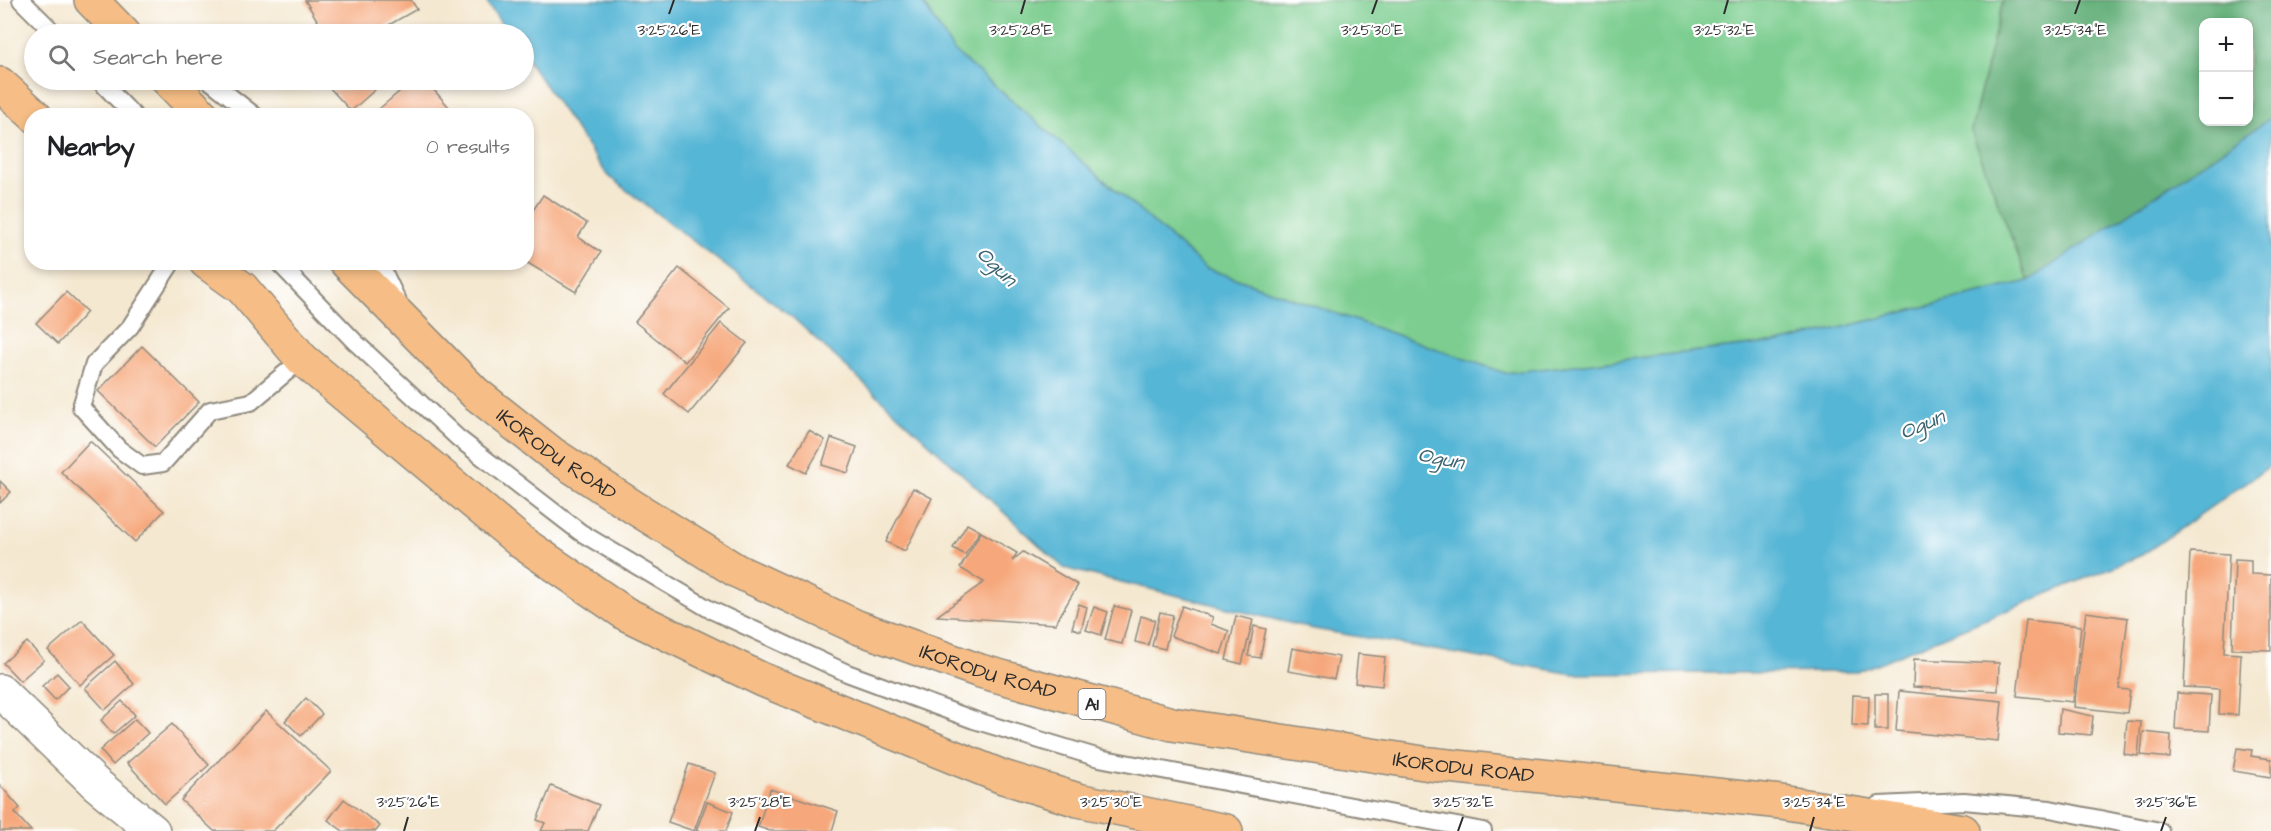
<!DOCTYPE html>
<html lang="en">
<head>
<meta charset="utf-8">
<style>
	:root { --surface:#fff; --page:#f2f2f2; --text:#202124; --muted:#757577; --line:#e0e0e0 }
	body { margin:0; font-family:"Architects Daughter",sans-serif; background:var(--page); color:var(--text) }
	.controls { position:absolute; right:18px; top:18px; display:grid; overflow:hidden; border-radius:12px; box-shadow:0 3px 9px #0003 }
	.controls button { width:54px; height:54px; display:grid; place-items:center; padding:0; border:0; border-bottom:2px solid var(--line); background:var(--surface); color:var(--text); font:30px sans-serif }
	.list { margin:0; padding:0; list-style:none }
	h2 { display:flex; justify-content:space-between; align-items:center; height:78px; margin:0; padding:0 24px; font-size:26px }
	h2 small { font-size:20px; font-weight:400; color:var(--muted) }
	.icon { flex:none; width:33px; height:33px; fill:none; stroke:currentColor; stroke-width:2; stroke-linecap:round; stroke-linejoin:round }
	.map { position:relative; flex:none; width:2271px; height:831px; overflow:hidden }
	.search { position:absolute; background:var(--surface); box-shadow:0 3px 9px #0003; left:24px; top:24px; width:510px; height:66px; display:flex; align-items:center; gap:15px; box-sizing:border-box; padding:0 21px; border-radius:33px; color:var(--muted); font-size:22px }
	.panel { position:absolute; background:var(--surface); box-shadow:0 3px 9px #0003; left:24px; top:108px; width:510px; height:162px; border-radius:24px }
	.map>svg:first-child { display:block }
	.green { fill:#7ccd8f; stroke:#547c5d; stroke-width:1.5 }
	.forest { fill:#65b07a; stroke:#486e52; stroke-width:1.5; fill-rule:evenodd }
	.water { fill:#56b6d5; stroke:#407080; stroke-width:1.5 }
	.building { fill:#f6a87b }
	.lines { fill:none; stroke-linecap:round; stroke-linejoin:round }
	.lane-casing { stroke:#908a7e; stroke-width:20 }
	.street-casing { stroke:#908a7e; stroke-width:36 }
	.highway-casing { stroke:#908a7e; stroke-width:36 }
	.lane { stroke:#fff; stroke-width:16 }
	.street { stroke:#fff; stroke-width:33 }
	.highway { stroke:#f6be86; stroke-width:33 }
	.ticks { fill:none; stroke:#2b2b2b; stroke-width:2 }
	.labels { text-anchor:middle; stroke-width:4.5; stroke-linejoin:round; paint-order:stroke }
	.shield { fill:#fff; stroke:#6b6b6b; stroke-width:1.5 }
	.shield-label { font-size:18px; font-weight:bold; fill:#2b2b2b }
	.street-label { font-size:20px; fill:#2b2b2b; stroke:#fff }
	.water-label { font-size:21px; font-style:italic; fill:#3c636f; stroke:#fff }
	.ticks-label { font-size:15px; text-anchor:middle; fill:#2b2b2b; stroke:#fff; stroke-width:4.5; stroke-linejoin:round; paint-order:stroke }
</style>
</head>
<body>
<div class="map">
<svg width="2271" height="831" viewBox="0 0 2271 831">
	<rect width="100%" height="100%" fill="#fff"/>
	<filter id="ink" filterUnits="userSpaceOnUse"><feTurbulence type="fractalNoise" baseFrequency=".0167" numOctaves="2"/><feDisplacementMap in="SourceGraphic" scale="12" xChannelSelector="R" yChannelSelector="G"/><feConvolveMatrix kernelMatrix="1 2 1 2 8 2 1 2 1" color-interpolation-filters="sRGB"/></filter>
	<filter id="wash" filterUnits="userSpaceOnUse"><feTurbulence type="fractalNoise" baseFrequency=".008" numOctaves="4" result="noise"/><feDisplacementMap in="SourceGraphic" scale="24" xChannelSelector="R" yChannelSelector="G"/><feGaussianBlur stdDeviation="1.35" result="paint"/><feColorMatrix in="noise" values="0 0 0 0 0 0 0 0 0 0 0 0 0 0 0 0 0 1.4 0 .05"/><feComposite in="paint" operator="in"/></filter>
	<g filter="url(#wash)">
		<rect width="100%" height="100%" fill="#f4e8d0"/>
		<!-- green -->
		<polygon class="green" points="921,0 2003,0 1971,131 2028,281 1788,341 1505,373 1206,268 953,50"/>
		<!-- forest -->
		<path class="forest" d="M2003,0H2271V118L2028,281L1971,131ZM2204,22H2248V122H2204Z"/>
		<!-- water -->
		<polygon class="water" points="485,0 921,0 953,50 1206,268 1505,373 1788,341 2028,281 2271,118 2271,465 2142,555 1857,672 1573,674 1314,629 1064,568 791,316 608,176 524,55 524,34 509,34"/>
		<g id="blocks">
			<!-- building -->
			<g class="building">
				<polygon points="305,0 411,0 417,9 373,34 301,34 320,25"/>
				<polygon points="336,80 386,80 351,111 328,86"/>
				<polygon points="413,80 425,80 457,116 384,116 379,109"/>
				<polygon points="543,195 587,223 578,237 601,252 576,292 526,262 526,221"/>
				<polygon points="679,268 729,308 685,362 635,322"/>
				<polygon points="66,292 87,312 58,344 36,323"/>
				<polygon points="721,323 747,343 689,414 664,394"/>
				<polygon points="142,346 199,402 155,447 98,391"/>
				<polygon points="809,431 825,440 806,473 789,464"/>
				<polygon points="831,438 857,447 848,473 822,465"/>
				<polygon points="90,441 164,511 135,542 61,472"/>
				<polygon points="0,481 11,492 0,503"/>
				<polygon points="913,488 932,498 905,551 886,542"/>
				<polygon points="967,524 980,531 965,555 953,548"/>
				<polygon points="981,532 1017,553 1012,561 1023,552 1078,585 1055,624 937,616 984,582 960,568"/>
				<polygon points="2190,552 2229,554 2224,653 2241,654 2238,715 2219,714 2220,689 2184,687"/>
				<polygon points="2235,559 2251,560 2251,574 2271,575 2271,650 2232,649"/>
				<polygon points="1079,604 1087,607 1081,631 1072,628"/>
				<polygon points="1114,606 1131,610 1122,644 1105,640"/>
				<polygon points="1182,606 1213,617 1211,624 1229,631 1221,654 1171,636"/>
				<polygon points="1094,607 1108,612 1101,635 1086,630"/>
				<polygon points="1160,612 1173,615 1165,649 1152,646"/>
				<polygon points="2086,612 2128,618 2119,689 2130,690 2127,713 2074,707"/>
				<polygon points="1141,616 1155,620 1148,645 1135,642"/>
				<polygon points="1236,616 1253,620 1242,664 1226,660"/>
				<polygon points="82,620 114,655 80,685 48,650"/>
				<polygon points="2026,620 2081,626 2073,702 2017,696"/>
				<polygon points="1254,626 1266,629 1260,658 1248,656"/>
				<polygon points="27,642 44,660 20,681 3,663"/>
				<polygon points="1292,648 1339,657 1334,679 1288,671"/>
				<polygon points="1358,654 1385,657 1382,686 1355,683"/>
				<polygon points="1914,659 1999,663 1998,691 1913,687"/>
				<polygon points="115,661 134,684 105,710 85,688"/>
				<polygon points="57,673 69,686 55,700 42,686"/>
				<polygon points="1899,691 2002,701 1998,741 1896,731"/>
				<polygon points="2177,693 2211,695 2209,731 2175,729"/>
				<rect x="1875" y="694" width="13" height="36"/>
				<polygon points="1853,695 1869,696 1868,726 1852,725"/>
				<polygon points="306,698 322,714 301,736 285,721"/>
				<polygon points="122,701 135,715 113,734 101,720"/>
				<polygon points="2060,709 2093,716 2091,735 2058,732"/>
				<polygon points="266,711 331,771 273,831 214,831 181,800"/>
				<polygon points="135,719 148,733 113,765 100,750"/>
				<polygon points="2127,721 2141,722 2138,756 2124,754"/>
				<polygon points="172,724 209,765 165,804 127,763"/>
				<polygon points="2143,732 2171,735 2170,758 2141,755"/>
				<polygon points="2237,748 2252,750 2251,756 2271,759 2271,777 2233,771"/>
				<polygon points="689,764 715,773 694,831 668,822"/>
				<polygon points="0,785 20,808 15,813 31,831 0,831"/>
				<polygon points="551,786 599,805 588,831 541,831 545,823 537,820"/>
				<polygon points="770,789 838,811 832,831 770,831 758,827"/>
				<polygon points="344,799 380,826 376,831 343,831 328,820"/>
				<polygon points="707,802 733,812 726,831 696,831"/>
			</g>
		</g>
	</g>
	<g filter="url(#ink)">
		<use href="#blocks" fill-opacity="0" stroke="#908a7e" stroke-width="1.5"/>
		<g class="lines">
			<!-- lane casing -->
			<g class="lane-casing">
				<g id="lane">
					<polyline points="21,0 55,34"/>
					<polyline points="99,80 134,116"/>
					<polyline points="209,80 255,116"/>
					<polyline points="172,262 130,327 94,364 81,407 119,449 142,466 163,463 210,410 251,402 302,359"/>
					<polyline points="278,262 355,342 458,438 580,532 709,609 847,673 974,720 1099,758 1483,831"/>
					<polyline points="379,262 398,302"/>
					<polyline points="1879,805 1964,801 2050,809 2160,831"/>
				</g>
			</g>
			<!-- street casing -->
			<g class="street-casing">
				<polyline id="street" points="0,691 96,784 153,831"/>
			</g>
			<!-- highway casing -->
			<g class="highway-casing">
				<g id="highway">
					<polyline points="91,0 124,34"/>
					<polyline points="168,80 203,116"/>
					<polyline points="0,84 35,116"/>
					<polyline points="206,262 242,288 302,359 521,542 626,614 763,680 1003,777 1078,800 1226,831"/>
					<path id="s1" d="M346,262L475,393L551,453L635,508L737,571L857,627L980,671L1172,724L1430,764L1781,802L1963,831"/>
				</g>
			</g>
			<!-- lane -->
			<use href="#lane" class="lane"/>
			<!-- street -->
			<use href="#street" class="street"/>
			<!-- highway -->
			<use href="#highway" class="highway"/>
		</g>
	</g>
	<!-- ticks -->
	<path class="ticks" d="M669,14L674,0M1021,14L1025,0M1372,14L1377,0M1724,14L1728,0M2075,14L2080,0M404,831L408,817M755,831L760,817M1107,831L1111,817M1458,831L1463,817M1810,831L1814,817M2161,831L2166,817"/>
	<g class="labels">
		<!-- shield labels -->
		<rect class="shield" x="1078.5" y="689" width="27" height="30" rx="4.5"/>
		<g class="shield-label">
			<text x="1092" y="710">A1</text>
		</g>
		<!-- street labels -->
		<g class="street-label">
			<text dy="7" stroke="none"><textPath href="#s1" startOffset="286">IKORODU ROAD</textPath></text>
			<text dy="7" stroke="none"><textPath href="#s1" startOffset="772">IKORODU ROAD</textPath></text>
			<text dy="7" stroke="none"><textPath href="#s1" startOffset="1258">IKORODU ROAD</textPath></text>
		</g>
		<!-- water labels -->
		<g class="water-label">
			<text transform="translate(997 266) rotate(44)" y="7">Ogun</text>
			<text transform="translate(1922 424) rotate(-23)" y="7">Ogun</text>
			<text transform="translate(1441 458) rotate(11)" y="7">Ogun</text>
		</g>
	</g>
	<g class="ticks-label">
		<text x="669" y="35">3°25'26"E</text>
		<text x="1021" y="35">3°25'28"E</text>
		<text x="1372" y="35">3°25'30"E</text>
		<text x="1724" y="35">3°25'32"E</text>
		<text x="2075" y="35">3°25'34"E</text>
		<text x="408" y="807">3°25'26"E</text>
		<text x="760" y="807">3°25'28"E</text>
		<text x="1111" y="807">3°25'30"E</text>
		<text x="1463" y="807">3°25'32"E</text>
		<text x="1814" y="807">3°25'34"E</text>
		<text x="2166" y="807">3°25'36"E</text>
	</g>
</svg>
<div class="controls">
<button>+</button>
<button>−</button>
</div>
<div class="search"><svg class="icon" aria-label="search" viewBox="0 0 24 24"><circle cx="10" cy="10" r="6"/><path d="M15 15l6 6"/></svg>Search here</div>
<section class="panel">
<h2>Nearby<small>0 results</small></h2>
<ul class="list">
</ul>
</section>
</div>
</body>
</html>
